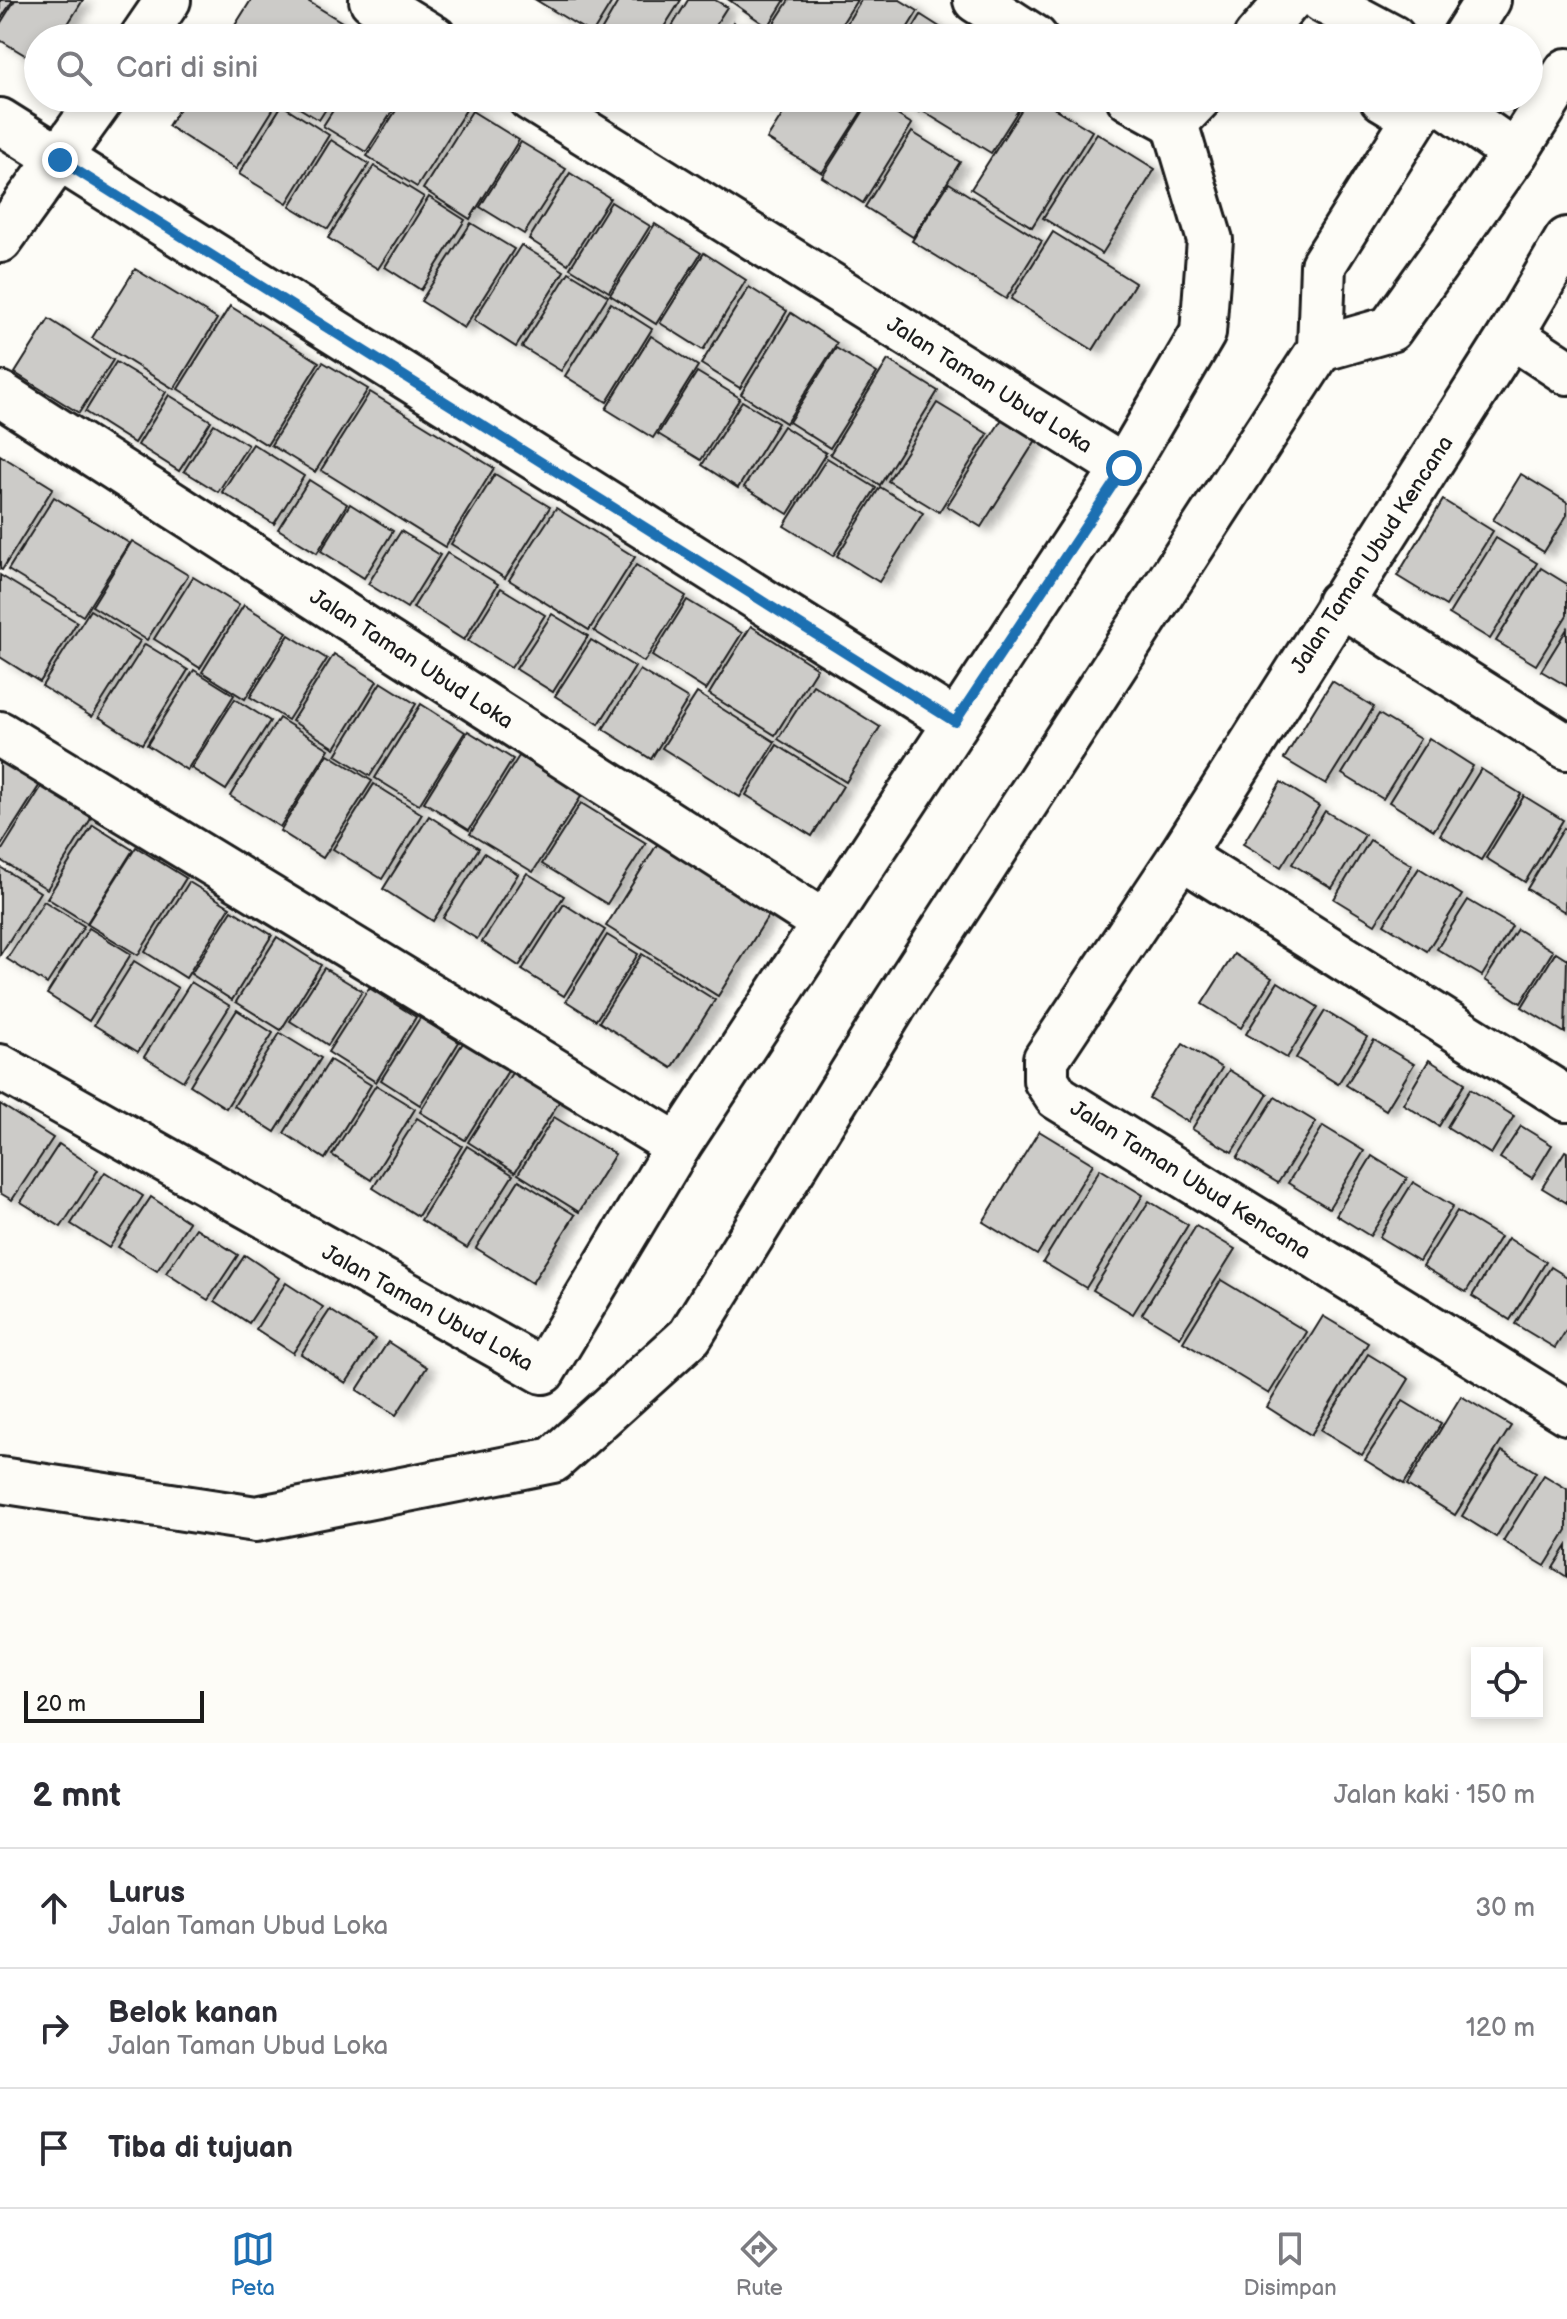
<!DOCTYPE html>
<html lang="id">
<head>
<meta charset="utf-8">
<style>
	:root { --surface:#fff; --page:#f2f2f3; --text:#2b2b33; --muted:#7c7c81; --line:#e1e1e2; --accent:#1f6fb2 }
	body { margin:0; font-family:"Balsamiq Sans",sans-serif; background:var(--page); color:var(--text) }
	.controls { position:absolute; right:24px; bottom:24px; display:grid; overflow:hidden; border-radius:0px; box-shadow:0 4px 12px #0003 }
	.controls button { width:72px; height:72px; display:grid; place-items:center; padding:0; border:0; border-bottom:2px solid var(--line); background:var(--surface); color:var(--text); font:40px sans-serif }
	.scale { position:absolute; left:24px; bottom:20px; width:180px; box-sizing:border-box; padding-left:8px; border:4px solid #1c1c1c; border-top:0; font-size:22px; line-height:28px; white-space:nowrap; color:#1c1c1c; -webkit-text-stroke:6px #fdfcf7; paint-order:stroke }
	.stop { position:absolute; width:24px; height:24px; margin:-18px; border:6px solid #1f6fb2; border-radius:50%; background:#fff }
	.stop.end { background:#1f6fb2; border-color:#fff; box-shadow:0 2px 8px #0008 }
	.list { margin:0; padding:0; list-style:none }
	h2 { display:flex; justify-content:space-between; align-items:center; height:104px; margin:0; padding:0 32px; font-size:34px }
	h2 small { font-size:26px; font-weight:400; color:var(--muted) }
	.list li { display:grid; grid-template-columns:52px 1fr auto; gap:24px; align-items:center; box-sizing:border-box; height:120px; padding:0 32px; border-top:2px solid var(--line) }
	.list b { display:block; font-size:30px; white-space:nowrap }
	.list p { margin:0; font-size:26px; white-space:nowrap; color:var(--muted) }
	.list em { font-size:26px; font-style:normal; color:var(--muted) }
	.icon { flex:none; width:44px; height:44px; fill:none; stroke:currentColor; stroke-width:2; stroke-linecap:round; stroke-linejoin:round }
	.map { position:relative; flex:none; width:1567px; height:1743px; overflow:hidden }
	.search { position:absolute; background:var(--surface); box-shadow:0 4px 12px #0003; left:24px; right:24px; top:24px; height:88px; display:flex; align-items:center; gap:20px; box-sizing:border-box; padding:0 28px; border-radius:44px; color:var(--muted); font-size:30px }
	.sheet { height:464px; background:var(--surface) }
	nav { display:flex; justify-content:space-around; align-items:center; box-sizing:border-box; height:112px; border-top:2px solid var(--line); background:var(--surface); font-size:22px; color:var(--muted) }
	nav a { display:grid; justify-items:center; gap:4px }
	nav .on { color:var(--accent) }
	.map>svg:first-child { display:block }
	.building { fill:#cccbc8; stroke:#1c1c1c; stroke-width:2; filter:url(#shadow) }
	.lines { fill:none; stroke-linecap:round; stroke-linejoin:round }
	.minor-casing { stroke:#1c1c1c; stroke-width:50 }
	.minor { stroke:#fdfcf7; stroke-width:44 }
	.route { stroke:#1f6fb2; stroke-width:10 }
	.labels { text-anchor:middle; stroke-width:7; stroke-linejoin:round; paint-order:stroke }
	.street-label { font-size:22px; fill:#1c1c1c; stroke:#fdfcf7 }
</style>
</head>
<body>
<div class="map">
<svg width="1567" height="1743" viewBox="0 0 1567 1743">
	<defs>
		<filter id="shadow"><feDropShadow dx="9" dy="5" stdDeviation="4" flood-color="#0004"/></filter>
	</defs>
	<rect width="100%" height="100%" fill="#fdfcf7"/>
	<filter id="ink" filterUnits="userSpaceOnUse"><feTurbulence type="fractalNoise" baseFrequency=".0125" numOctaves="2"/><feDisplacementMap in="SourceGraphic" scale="16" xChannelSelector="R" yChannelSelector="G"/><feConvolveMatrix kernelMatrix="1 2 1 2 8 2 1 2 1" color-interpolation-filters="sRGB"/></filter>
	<g filter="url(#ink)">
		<!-- building -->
		<g class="building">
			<polygon points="0,0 13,0 0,20"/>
			<polygon points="15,0 83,0 59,38 38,38 38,63 0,40 0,24"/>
			<polygon points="251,0 306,0 368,38 227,38"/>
			<polygon points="536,0 613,0 592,34"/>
			<polygon points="619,0 681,0 657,38 597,38"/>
			<polygon points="688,0 715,0 727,7 707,38 665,38"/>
			<polygon points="729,0 785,0 768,27"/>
			<polygon points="789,0 857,0 833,38 794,38 773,25"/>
			<polygon points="861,0 900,0 918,11 901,38 838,38"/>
			<polygon points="921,15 957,38 907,38"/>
			<polygon points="733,22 758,38 723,38"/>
			<polygon points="186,98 275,98 279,100 236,169 168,126"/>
			<polygon points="283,98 333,98 319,120"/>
			<polygon points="341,98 401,98 366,152 323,126"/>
			<polygon points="404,98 464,98 471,102 417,187 367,156"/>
			<polygon points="793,98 870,98 822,173 767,139"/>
			<polygon points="896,98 928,98 919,112"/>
			<polygon points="933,98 1026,98 991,153 924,112"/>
			<polygon points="1029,98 1037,98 1092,131 1032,227 971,189"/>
			<polygon points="871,99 912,124 863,203 822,177"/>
			<polygon points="282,105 329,135 287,203 239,174"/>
			<polygon points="472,111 519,140 470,219 423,189"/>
			<polygon points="912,132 960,162 913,237 865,207"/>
			<polygon points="1097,133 1155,169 1102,254 1043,218"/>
			<polygon points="331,140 369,164 328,229 290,206"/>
			<polygon points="521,142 566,169 524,234 480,207"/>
			<polygon points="374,166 424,197 378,269 328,238"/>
			<polygon points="570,173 610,198 568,264 529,239"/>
			<polygon points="949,183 1042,241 1006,299 912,241"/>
			<polygon points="429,197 465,220 421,290 385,267"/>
			<polygon points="611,202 650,226 609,292 570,268"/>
			<polygon points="471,223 514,249 464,328 421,301"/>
			<polygon points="655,224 701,253 656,324 610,295"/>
			<polygon points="1053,232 1135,283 1093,350 1011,299"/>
			<polygon points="521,245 564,271 516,347 474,320"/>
			<polygon points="704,253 746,280 703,350 660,323"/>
			<polygon points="135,269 217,319 174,389 92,338"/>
			<polygon points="569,272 608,296 561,371 522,347"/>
			<polygon points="749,287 787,311 740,388 701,364"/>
			<polygon points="611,303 652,329 607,402 565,376"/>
			<polygon points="230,306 319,362 267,445 178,389"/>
			<polygon points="791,313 837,343 786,423 741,394"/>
			<polygon points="49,319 113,360 79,413 15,373"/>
			<polygon points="651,336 698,366 653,438 606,409"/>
			<polygon points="836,348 877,373 830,448 789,422"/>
			<polygon points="888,360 938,391 880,485 830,454"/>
			<polygon points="116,362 166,392 134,443 85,412"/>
			<polygon points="323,362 368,389 315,472 271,445"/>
			<polygon points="697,372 740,398 701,460 658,434"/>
			<polygon points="370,392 494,468 445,547 321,470"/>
			<polygon points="169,395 211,421 179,471 138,445"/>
			<polygon points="742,401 778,423 738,488 702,465"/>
			<polygon points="937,403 988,434 939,512 888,481"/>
			<polygon points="1002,419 1036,440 981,527 947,506"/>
			<polygon points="214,424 248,445 218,492 184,471"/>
			<polygon points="783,426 826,453 788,514 744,487"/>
			<polygon points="253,444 304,476 274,524 222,492"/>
			<polygon points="0,455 53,488 2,570 0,569"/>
			<polygon points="827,458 876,488 833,556 784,526"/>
			<polygon points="495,474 550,507 505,578 451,544"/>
			<polygon points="1521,474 1567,502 1567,515 1544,552 1493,520"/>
			<polygon points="309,480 347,504 317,553 278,529"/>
			<polygon points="880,487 923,513 879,582 837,556"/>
			<polygon points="54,497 129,543 83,616 8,570"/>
			<polygon points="1443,500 1493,531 1446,606 1397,576"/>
			<polygon points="350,504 393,531 364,578 321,551"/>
			<polygon points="556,508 635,557 589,630 509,580"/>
			<polygon points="401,531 440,555 407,608 368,584"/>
			<polygon points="1496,538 1537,563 1490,639 1449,614"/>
			<polygon points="132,541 188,575 147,640 92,606"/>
			<polygon points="447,553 498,584 464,640 413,608"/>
			<polygon points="636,565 686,596 644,662 594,631"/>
			<polygon points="1541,568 1567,584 1567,615 1536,665 1496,641"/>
			<polygon points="0,575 77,622 40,682 0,657"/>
			<polygon points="193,577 239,605 200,668 154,639"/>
			<polygon points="501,588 545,615 511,668 468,641"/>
			<polygon points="687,600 742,633 706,690 652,656"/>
			<polygon points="244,605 287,632 245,699 202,672"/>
			<polygon points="90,610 140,641 92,717 42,686"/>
			<polygon points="552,614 588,636 553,692 516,669"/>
			<polygon points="751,626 817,668 775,735 709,694"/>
			<polygon points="1567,629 1567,686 1541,671"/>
			<polygon points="289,635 327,659 288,720 250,697"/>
			<polygon points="591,640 635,667 599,724 555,696"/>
			<polygon points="145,644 188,670 142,744 99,717"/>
			<polygon points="334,654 377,681 335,748 292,721"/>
			<polygon points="194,670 234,695 187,770 147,745"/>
			<polygon points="640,670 688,699 651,759 603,729"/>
			<polygon points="1332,681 1374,707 1326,784 1284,759"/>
			<polygon points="381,682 416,704 370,776 336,755"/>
			<polygon points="813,685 880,727 846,782 778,739"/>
			<polygon points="697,693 775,742 740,797 662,748"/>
			<polygon points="235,699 270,721 226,790 191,768"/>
			<polygon points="421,704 465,732 419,805 375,778"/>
			<polygon points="1379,714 1420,739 1383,799 1342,774"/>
			<polygon points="279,718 329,749 280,827 230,796"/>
			<polygon points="468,731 513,759 469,830 424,802"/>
			<polygon points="1429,738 1473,766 1434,830 1389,802"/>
			<polygon points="0,742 48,772 0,847"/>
			<polygon points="777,745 843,786 812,836 746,795"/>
			<polygon points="328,754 372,781 323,858 280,831"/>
			<polygon points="519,756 582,795 533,872 470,834"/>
			<polygon points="1481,769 1521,794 1481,860 1440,835"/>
			<polygon points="1281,782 1319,806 1281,867 1243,844"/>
			<polygon points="374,784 422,814 382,879 333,849"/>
			<polygon points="42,786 92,817 47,889 0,860 0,853"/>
			<polygon points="1524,796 1563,820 1525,882 1486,858"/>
			<polygon points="581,803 646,843 607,904 542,864"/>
			<polygon points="1325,811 1365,835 1332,888 1292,864"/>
			<polygon points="429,816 479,848 433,921 383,889"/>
			<polygon points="93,825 133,850 87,923 47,898"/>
			<polygon points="1564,828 1567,830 1565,912 1527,889"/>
			<polygon points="1370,840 1412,865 1375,924 1334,899"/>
			<polygon points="658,843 770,913 718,996 606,926"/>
			<polygon points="136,847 186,878 138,955 87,924"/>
			<polygon points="484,853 518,874 477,939 443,918"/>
			<polygon points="0,867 40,892 0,955"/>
			<polygon points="1419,868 1462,895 1427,951 1384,924"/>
			<polygon points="527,873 564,896 519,966 482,942"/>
			<polygon points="189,882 230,907 186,978 145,952"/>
			<polygon points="1468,900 1512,926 1482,976 1437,949"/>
			<polygon points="44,901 84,926 47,984 7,959"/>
			<polygon points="564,904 605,930 564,996 522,970"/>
			<polygon points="232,910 272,935 232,1000 191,974"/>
			<polygon points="89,928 131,954 89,1021 47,994"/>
			<polygon points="1517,929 1553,951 1521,1003 1485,980"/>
			<polygon points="607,935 638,954 596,1020 566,1001"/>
			<polygon points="277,937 321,965 281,1030 236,1002"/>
			<polygon points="1556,952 1567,959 1565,1033 1522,1007"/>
			<polygon points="642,954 715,1000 672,1068 599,1022"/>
			<polygon points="1234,954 1272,978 1241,1028 1202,1004"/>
			<polygon points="134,961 178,988 138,1052 94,1025"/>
			<polygon points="324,968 362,991 328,1045 290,1021"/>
			<polygon points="191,982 230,1006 183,1081 144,1057"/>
			<polygon points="1278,982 1318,1007 1287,1058 1246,1034"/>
			<polygon points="369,988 416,1017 376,1082 328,1052"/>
			<polygon points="237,1010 273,1033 226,1108 190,1085"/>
			<polygon points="1325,1011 1367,1037 1338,1084 1296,1058"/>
			<polygon points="420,1018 459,1042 420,1105 381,1080"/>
			<polygon points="280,1033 321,1058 275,1132 234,1106"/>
			<polygon points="466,1038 511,1066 465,1140 420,1112"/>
			<polygon points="1374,1040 1414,1064 1386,1110 1346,1085"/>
			<polygon points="1183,1044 1222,1068 1188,1122 1149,1098"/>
			<polygon points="330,1060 371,1085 325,1159 284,1133"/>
			<polygon points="1429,1060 1465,1083 1439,1126 1403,1104"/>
			<polygon points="517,1065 564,1094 515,1172 468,1142"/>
			<polygon points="1229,1070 1268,1094 1232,1152 1192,1129"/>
			<polygon points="376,1085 415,1109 371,1180 332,1155"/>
			<polygon points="1470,1089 1514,1116 1491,1154 1447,1127"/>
			<polygon points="1275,1097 1316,1122 1278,1183 1237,1158"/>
			<polygon points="0,1104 53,1138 12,1200 0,1193"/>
			<polygon points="554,1117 615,1154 579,1212 518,1174"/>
			<polygon points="417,1118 462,1146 418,1216 373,1188"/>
			<polygon points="1323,1126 1364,1151 1329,1208 1288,1183"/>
			<polygon points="1521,1126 1552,1145 1532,1178 1500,1158"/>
			<polygon points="1039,1131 1093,1164 1037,1255 983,1222"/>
			<polygon points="59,1144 98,1170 61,1227 21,1202"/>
			<polygon points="467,1146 513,1175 467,1248 421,1220"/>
			<polygon points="1565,1151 1567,1152 1567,1203 1542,1188"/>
			<polygon points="1372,1156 1407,1178 1370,1236 1336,1215"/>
			<polygon points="1100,1169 1143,1195 1086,1288 1043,1262"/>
			<polygon points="105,1172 143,1196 109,1248 71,1224"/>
			<polygon points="519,1180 575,1215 532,1283 476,1248"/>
			<polygon points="1413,1182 1453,1206 1419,1261 1379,1237"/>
			<polygon points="151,1197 189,1222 157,1271 118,1247"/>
			<polygon points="1149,1201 1188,1225 1133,1314 1093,1290"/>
			<polygon points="1457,1211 1500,1237 1466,1292 1423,1266"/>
			<polygon points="1196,1226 1235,1249 1180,1337 1142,1314"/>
			<polygon points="196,1228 238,1255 208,1300 166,1273"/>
			<polygon points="1508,1238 1546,1262 1510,1320 1472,1296"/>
			<polygon points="245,1255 279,1278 249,1323 215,1301"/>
			<polygon points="1551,1267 1567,1277 1567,1329 1555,1348 1515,1324"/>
			<polygon points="1221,1280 1307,1332 1269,1394 1183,1342"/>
			<polygon points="286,1283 323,1307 293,1353 256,1329"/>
			<polygon points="330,1310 375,1339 346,1383 301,1354"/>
			<polygon points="1323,1316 1368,1343 1311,1435 1267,1407"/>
			<polygon points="388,1342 427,1367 396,1415 357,1390"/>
			<polygon points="1368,1354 1409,1379 1362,1455 1321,1430"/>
			<polygon points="1461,1396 1511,1426 1455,1515 1407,1485"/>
			<polygon points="1403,1401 1441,1424 1404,1484 1365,1460"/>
			<polygon points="1502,1451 1536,1472 1496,1537 1462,1516"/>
			<polygon points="1544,1475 1567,1489 1567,1530 1545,1566 1503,1541"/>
			<polygon points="1567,1546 1567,1577 1553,1568"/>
		</g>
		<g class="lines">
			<!-- minor casing -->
			<g class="minor-casing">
				<g id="minor">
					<polyline points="372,0 434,38"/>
					<polyline points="976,0 1035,38"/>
					<polyline points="1322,0 1393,38"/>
					<polyline points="142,38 168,0"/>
					<polyline points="1256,38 1289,0"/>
					<polyline points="1464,38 1488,0"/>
					<polyline points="530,98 1124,468"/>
					<polyline points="1129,98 1175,123"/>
					<polyline points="1382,98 1415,118"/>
					<polyline points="1436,98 1515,153"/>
					<polyline points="0,121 955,722"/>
					<polyline points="0,240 102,98"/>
					<polyline points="1567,240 1511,335 1181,856 1046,1059 1046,1080 1057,1097 1567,1412"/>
					<polyline points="1511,335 1567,372"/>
					<polyline points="1320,349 1390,329 1515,153 1567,71"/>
					<polyline points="0,394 824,923"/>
					<polyline points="1339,603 1567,747"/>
					<polyline points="0,734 678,1146"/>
					<polyline points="1181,856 1567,1099"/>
					<polyline points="0,1067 543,1371 678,1146 1124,468 1203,333 1210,240 1175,123 1199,98"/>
					<polyline points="0,1480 256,1519 553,1460 690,1336 893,1007 1320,349 1323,265 1428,98"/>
				</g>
			</g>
			<!-- minor -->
			<use href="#minor" class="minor"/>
		</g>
	</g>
	<g class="lines" filter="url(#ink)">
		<!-- route -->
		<polyline class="route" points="60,160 955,722 1124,468"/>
	</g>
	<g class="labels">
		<!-- street labels -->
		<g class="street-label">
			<text transform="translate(990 384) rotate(32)" y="8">Jalan Taman Ubud Loka</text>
			<text transform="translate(1371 554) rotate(-57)" y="8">Jalan Taman Ubud Kencana</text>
			<text transform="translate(412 658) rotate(33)" y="8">Jalan Taman Ubud Loka</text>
			<text transform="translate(1191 1179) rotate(32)" y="8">Jalan Taman Ubud Kencana</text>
			<text transform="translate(428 1307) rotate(29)" y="8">Jalan Taman Ubud Loka</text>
		</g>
	</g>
</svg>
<div class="controls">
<button><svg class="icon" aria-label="locate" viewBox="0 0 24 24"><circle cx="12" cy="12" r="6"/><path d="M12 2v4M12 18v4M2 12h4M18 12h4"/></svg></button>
</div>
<div class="scale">20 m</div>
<div class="stop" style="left:1124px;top:468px"></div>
<div class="stop end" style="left:60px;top:160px"></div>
<div class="search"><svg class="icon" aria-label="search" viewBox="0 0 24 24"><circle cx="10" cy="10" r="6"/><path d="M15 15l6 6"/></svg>Cari di sini</div>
</div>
<section class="sheet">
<h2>2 mnt<small>Jalan kaki · 150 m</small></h2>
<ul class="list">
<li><svg class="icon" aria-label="ahead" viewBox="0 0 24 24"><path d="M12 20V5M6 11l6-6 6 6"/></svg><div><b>Lurus</b><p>Jalan Taman Ubud Loka</p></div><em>30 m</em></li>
<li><svg class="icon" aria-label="right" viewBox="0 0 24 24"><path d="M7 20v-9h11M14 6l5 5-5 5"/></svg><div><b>Belok kanan</b><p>Jalan Taman Ubud Loka</p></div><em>120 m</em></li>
<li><svg class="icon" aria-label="arrive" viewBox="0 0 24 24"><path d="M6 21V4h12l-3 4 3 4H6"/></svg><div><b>Tiba di tujuan</b></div></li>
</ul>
</section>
<nav>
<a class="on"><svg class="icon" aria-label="map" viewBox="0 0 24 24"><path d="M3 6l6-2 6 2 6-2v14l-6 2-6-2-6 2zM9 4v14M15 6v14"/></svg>Peta</a>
<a><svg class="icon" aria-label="directions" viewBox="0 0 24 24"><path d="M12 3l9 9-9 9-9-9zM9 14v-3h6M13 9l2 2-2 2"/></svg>Rute</a>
<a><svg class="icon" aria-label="saved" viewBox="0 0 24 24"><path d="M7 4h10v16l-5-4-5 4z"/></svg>Disimpan</a>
</nav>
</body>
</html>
